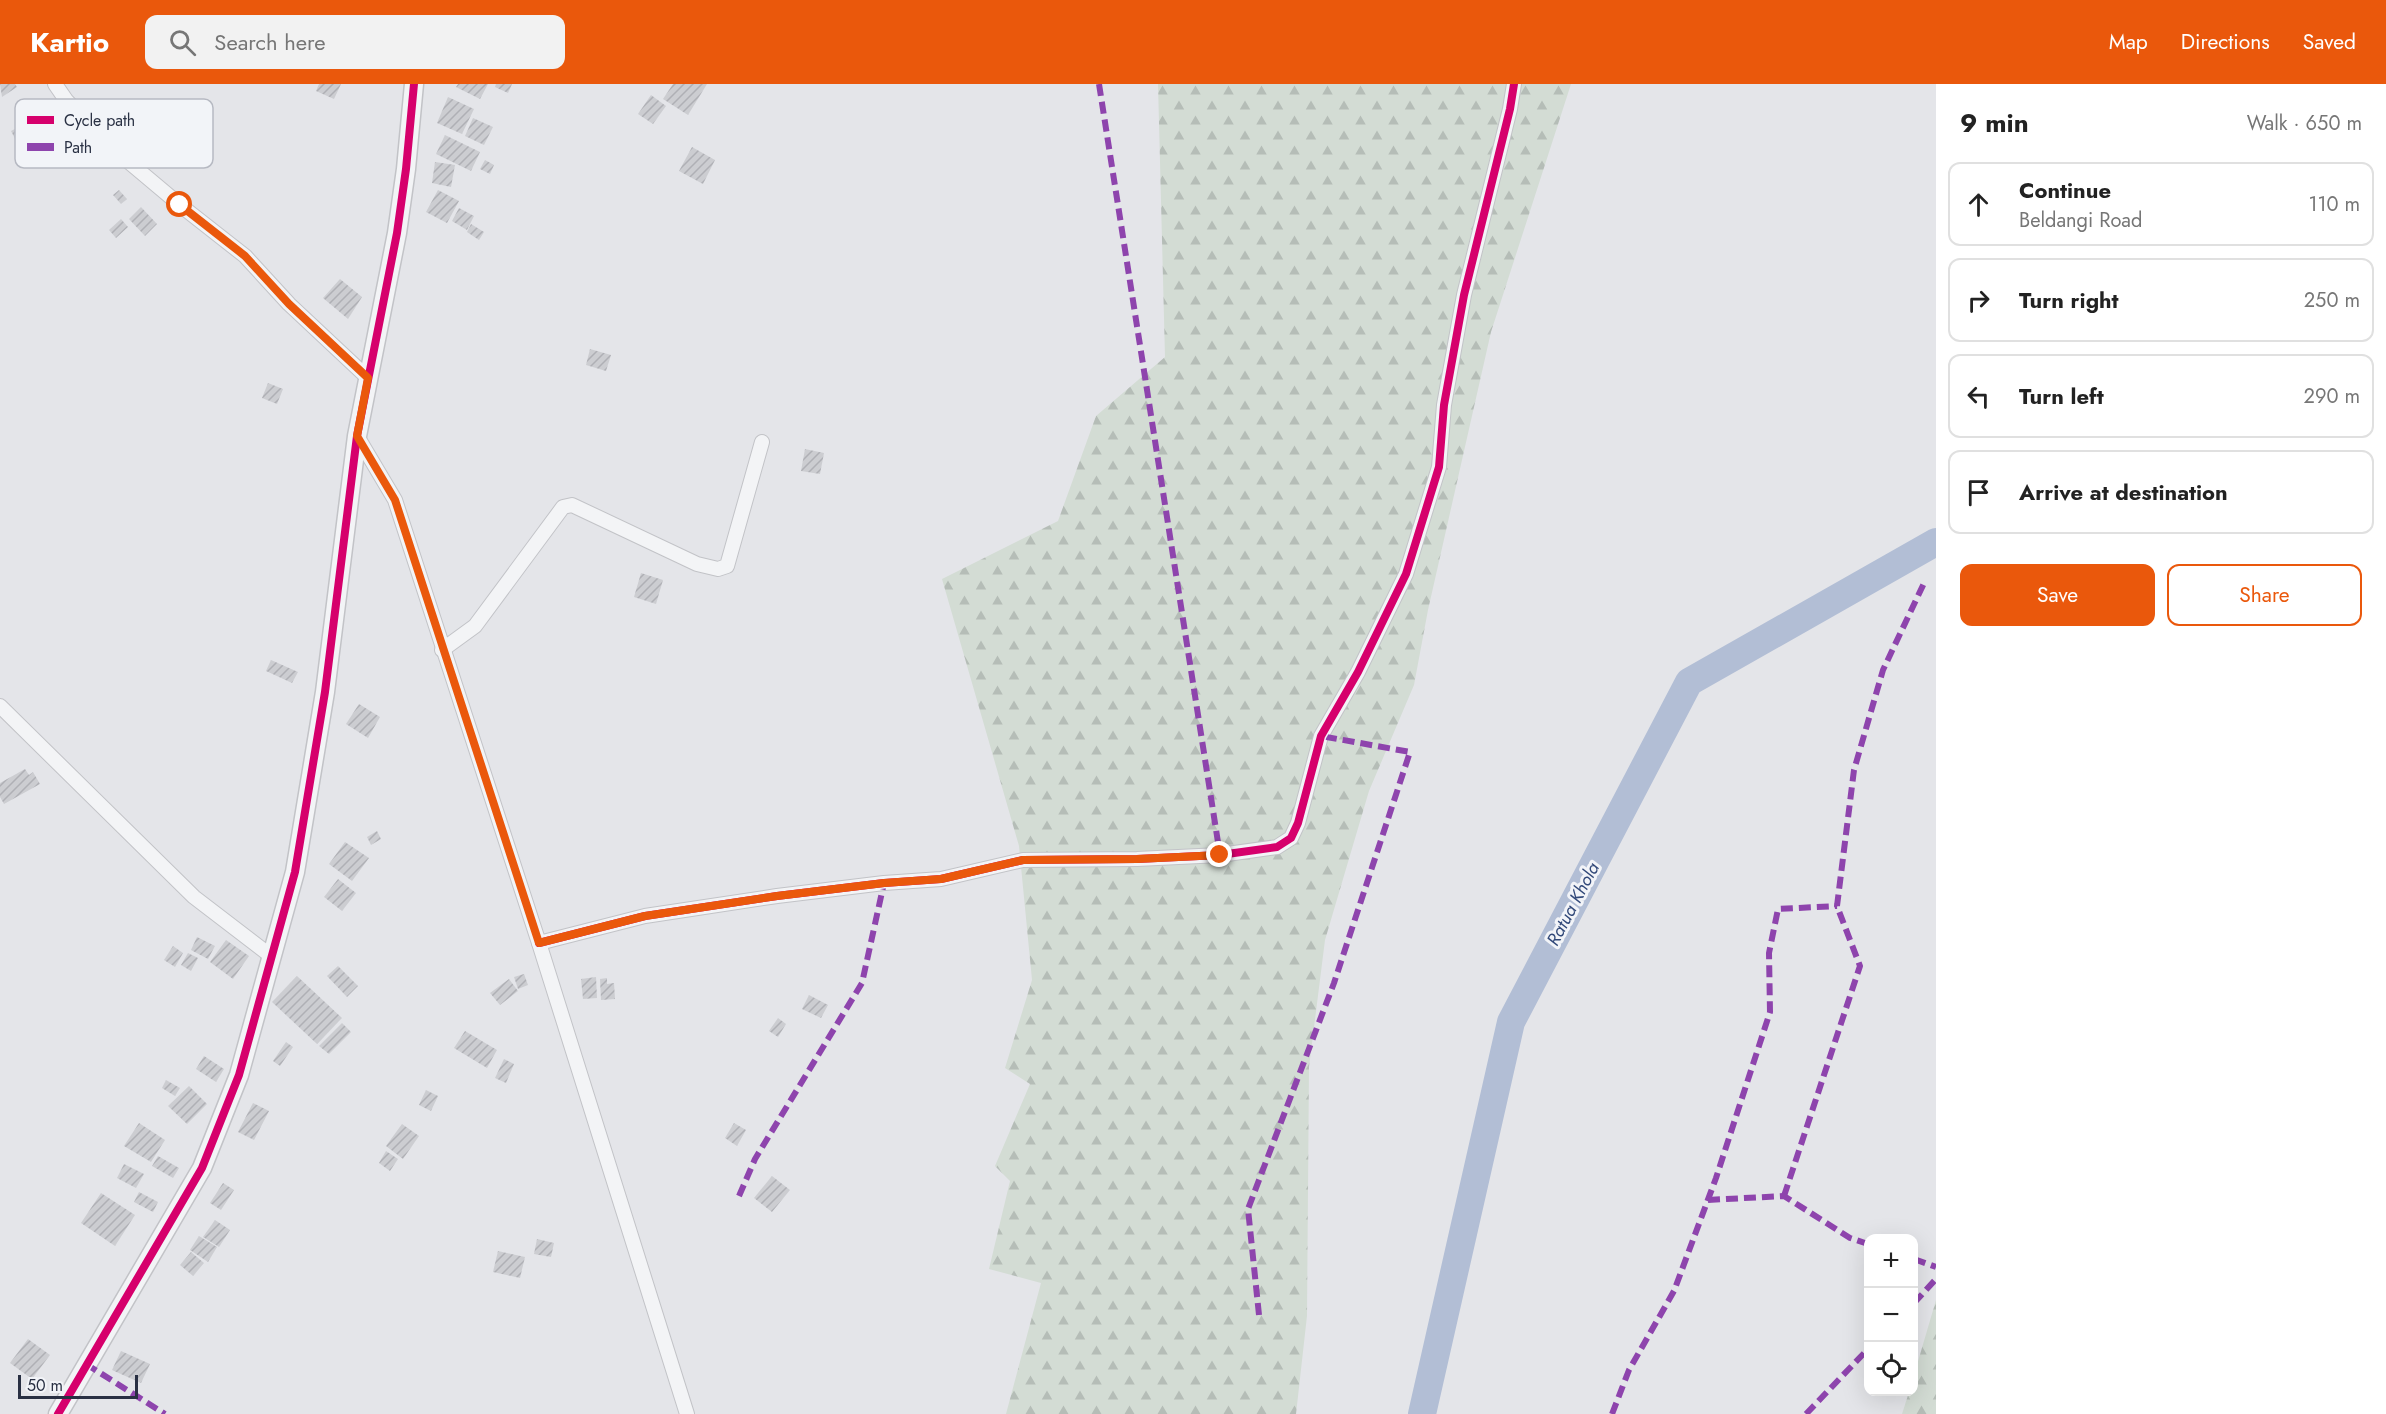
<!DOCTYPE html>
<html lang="en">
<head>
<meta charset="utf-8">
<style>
	:root { --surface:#fff; --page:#f2f2f2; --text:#222; --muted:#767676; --line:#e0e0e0; --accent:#ea580c }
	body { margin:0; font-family:Jost,sans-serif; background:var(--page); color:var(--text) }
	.controls { position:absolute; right:18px; bottom:18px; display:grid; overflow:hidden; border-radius:12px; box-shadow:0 6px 24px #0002 }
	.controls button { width:54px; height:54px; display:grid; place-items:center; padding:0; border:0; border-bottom:2px solid var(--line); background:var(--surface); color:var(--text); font:30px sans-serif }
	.scale { position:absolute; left:18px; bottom:15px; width:120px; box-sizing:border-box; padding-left:6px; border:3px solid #293043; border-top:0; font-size:16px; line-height:21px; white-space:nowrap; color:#293043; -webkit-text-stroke:4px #f2f4f8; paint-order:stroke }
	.stop { position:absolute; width:18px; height:18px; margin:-14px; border:4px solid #ea580c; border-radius:50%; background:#fff }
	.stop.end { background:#ea580c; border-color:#fff; box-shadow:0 2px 6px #0008 }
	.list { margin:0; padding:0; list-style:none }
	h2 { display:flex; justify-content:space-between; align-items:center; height:78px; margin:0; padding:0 24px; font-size:26px }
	h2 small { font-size:20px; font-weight:400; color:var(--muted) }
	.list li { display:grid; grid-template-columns:39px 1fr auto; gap:18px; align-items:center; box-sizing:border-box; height:84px; margin:0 12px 12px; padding:0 12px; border:2px solid var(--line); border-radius:12px }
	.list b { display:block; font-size:22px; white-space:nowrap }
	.list p { margin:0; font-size:20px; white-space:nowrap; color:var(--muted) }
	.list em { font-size:20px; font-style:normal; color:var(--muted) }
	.actions { display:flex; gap:12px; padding:18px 24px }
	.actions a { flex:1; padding:14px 0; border:2px solid var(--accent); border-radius:12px; text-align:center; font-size:21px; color:var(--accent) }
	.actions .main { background:var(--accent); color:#fff }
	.icon { flex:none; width:33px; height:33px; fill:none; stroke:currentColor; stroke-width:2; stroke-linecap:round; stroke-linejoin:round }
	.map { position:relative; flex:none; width:1936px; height:1330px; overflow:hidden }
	header { display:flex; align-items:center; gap:36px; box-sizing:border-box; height:84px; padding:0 30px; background:var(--accent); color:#fff }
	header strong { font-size:28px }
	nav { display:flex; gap:33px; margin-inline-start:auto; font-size:21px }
	.search { width:420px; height:54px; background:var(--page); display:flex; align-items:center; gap:15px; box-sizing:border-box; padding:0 21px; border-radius:12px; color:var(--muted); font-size:22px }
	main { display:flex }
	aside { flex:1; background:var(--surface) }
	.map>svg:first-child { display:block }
	.forest { fill:url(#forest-firs) }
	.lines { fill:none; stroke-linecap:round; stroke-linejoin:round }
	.river { stroke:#b2bed5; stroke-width:28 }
	.building { fill:url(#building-hatch) }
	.minor-casing { stroke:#c2c3c7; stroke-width:16 }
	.tertiary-casing { stroke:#c2c3c7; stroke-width:21 }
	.minor { stroke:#f3f4f6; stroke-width:14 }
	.tertiary { stroke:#f3f4f6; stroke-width:18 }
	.quiet { stroke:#8e44ad; stroke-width:6; stroke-dasharray:12 6; stroke-linecap:butt }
	.cycleway-casing { stroke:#f2f4f8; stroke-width:11 }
	.cycleway { stroke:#d6006c; stroke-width:8 }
	.route { stroke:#ea580c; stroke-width:8 }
	.labels { text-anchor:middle; stroke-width:6; stroke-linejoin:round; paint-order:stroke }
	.water-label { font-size:18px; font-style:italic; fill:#324979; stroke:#f2f4f8 }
	.key { fill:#f2f4f8; stroke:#b6b9c2; stroke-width:1.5 }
	.key-label { font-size:16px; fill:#293043 }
</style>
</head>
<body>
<header>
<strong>Kartio</strong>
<div class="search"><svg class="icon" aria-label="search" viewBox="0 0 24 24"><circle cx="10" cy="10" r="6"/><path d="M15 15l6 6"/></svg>Search here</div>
<nav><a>Map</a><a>Directions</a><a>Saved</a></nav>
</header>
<main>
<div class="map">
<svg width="1936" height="1330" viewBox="0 0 1936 1330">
	<defs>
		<pattern id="forest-firs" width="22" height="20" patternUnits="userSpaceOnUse" patternTransform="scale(1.5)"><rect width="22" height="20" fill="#d3dcd4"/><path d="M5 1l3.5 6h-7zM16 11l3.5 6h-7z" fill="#b5bdb7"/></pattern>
		<pattern id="building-hatch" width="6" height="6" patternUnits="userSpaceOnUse" patternTransform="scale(1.5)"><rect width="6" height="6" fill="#cccdd1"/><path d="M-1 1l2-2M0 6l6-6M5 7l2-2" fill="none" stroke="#afb0b5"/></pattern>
	</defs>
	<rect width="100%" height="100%" fill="#e4e5e9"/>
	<!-- forest -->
	<g class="forest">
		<polygon points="1158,0 1571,0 1491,248 1428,526 1414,601 1369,707 1325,856 1309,983 1307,1232 1296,1330 1006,1330 1041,1199 989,1185 1010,1097 995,1082 1030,1000 1005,984 1032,896 1019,762 942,495 1058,437 1096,332 1165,273"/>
		<polygon points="1936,1216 1936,1330 1902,1330 1909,1308 1914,1308 1914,1291"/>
	</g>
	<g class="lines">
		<!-- river -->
		<polyline class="river" points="1422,1330 1511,938 1689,598 1936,458"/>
	</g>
	<!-- building -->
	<g class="building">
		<polygon points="0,0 15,0 17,3 2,13"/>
		<polygon points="319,0 341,0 334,15 316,7"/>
		<polygon points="458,0 488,0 480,15 456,3"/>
		<polygon points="496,0 512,0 508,9 495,3"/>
		<polygon points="673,0 707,0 688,31 663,15"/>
		<polygon points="651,11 666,22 653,40 638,30"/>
		<polygon points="448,13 474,25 462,50 437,39"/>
		<polygon points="41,31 52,50 21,66 11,47"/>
		<polygon points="473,34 493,43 484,61 465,52"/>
		<polygon points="445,51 480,68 471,87 436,70"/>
		<polygon points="692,63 715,76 703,100 679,87"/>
		<polygon points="485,76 494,81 490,90 480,85"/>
		<polygon points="435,78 455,81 451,103 432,99"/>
		<polygon points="119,106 127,115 121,120 113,111"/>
		<polygon points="438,106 459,117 447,139 426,128"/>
		<polygon points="141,123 157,140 145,152 129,135"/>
		<polygon points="459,124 474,132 467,146 452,137"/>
		<polygon points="121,135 128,143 116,154 109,146"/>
		<polygon points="471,140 484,148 479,156 467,148"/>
		<polygon points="340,195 362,213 348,235 323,214"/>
		<polygon points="590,265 611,271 606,287 586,281"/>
		<polygon points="268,299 283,305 277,320 262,314"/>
		<polygon points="805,365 824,369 820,390 801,387"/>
		<polygon points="641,489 663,496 656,520 634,513"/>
		<polygon points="271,576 298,588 292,599 266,587"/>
		<polygon points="359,620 380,633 368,654 346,640"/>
		<polygon points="25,685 29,691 33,688 40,700 4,720 0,713 0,699"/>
		<polygon points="377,747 381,755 371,761 367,753"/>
		<polygon points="345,758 369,774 352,797 329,780"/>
		<polygon points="338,795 356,809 342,827 324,813"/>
		<polygon points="197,853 215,862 208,875 191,866"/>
		<polygon points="226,856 249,872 233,895 210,878"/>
		<polygon points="173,862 183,869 175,883 164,876"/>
		<polygon points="188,869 198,874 191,887 181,881"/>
		<polygon points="338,882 358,902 347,913 327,892"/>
		<polygon points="524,890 528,901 518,905 514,893"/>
		<polygon points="297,892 342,934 317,960 272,918"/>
		<polygon points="596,893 597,914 583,915 581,895"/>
		<polygon points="607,894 607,900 614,899 615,915 601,916 600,895"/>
		<polygon points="509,895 518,907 500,921 490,909"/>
		<polygon points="809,911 828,921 821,934 802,925"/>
		<polygon points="778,934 786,940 778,953 769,947"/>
		<polygon points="342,939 351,948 329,970 319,962"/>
		<polygon points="465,947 497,966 487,984 454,964"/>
		<polygon points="286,958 293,963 280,982 273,977"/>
		<polygon points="204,972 224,985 216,998 196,985"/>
		<polygon points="504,975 514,980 506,999 495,994"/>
		<polygon points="166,996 180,1004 175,1012 162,1004"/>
		<polygon points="189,1002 207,1020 187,1040 168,1022"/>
		<polygon points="426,1006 438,1012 431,1027 419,1021"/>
		<polygon points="253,1019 269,1027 254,1056 238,1048"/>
		<polygon points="139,1039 165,1056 151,1078 124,1062"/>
		<polygon points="734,1039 746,1046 737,1062 725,1054"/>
		<polygon points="402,1040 419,1052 403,1075 386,1062"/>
		<polygon points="386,1067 398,1075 390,1087 379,1079"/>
		<polygon points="158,1072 179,1084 173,1094 152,1082"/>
		<polygon points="124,1080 144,1090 136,1104 117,1094"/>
		<polygon points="772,1092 790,1106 772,1128 754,1114"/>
		<polygon points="223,1099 234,1106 221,1126 210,1119"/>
		<polygon points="139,1108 158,1118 153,1128 134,1118"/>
		<polygon points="101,1109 135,1131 115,1162 81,1139"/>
		<polygon points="215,1136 230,1146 219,1163 203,1153"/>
		<polygon points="199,1152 217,1163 208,1178 190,1166"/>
		<polygon points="537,1155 554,1159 551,1173 534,1170"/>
		<polygon points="498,1167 525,1173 520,1194 493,1188"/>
		<polygon points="191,1168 204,1179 193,1192 180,1181"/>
		<polygon points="28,1255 50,1271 32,1295 10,1279"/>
		<polygon points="121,1267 150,1280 141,1299 112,1286"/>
	</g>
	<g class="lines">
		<!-- minor casing -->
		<g class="minor-casing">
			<g id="minor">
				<polyline points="55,0 66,16 111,63 180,121 245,172 289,220 368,294"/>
				<polyline points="357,352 395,416 539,859 687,1330"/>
				<polyline points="442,566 475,542 563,423 572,421 697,480 718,485 727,482 762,358"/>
				<polyline points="0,622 194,813 271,872"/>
				<polyline points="539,859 645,832 777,812 884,799 941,795 1023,776 1137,775 1220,771 1277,763 1291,754 1298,739 1321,652 1358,588 1406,490 1439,383 1444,321 1464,211 1510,25 1514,0"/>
			</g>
		</g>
		<!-- tertiary casing -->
		<g class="tertiary-casing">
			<polyline id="tertiary" points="58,1330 202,1084 239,991 295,788 325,608 357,352 397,149 406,85 414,0"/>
		</g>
		<!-- minor -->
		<use href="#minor" class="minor"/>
		<!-- tertiary -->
		<use href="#tertiary" class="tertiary"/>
		<!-- quiet -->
		<g class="quiet">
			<polyline points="1099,0 1220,771"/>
			<polyline points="739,1112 755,1075 862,899 884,799"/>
			<polyline points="1784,1112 1860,882 1837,822 1854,686 1883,586 1925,497"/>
			<polyline points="1708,1116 1784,1112 1850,1154 1868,1160"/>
			<polyline points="1914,1175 1936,1183"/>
			<polyline points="1914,1219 1936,1195"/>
			<polyline points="1259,1231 1248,1125 1334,899 1410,668 1321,652"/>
			<polyline points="86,1280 165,1330"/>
			<polyline points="1612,1330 1629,1286 1674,1207 1716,1094 1770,928 1769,869 1778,825 1837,822"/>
			<polyline points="1806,1330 1868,1265"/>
		</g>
		<!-- cycleway casing -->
		<g class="cycleway-casing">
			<g id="cycleway">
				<polyline points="539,859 645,832 777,812 884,799 941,795 1023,776 1137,775 1220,771 1277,763 1291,754 1298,739 1321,652 1358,588 1406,490 1439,383 1444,321 1464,211 1510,25 1514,0"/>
				<polyline points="58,1330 202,1084 239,991 295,788 325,608 357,352 397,149 406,85 414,0"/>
			</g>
		</g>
		<!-- cycleway -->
		<use href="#cycleway" class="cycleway"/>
	</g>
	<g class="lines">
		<!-- route -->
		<polyline class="route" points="180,121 245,172 289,220 368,294 357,352 395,416 539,859 645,832 777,812 884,799 941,795 1023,776 1137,775 1220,771"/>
	</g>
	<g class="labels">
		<!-- water labels -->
		<g class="water-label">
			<text transform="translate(1573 820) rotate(-62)" y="6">Ratua Khola</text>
		</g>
	</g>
	<!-- legend -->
	<rect x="15" y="15" width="198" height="69" rx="9" class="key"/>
	<rect x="27" y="32" width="27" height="8" fill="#d6006c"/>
	<rect x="27" y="59" width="27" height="8" fill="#8e44ad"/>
	<g class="key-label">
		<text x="64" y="42">Cycle path</text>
		<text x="64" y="69">Path</text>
	</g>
</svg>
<div class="controls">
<button>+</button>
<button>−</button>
<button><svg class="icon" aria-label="locate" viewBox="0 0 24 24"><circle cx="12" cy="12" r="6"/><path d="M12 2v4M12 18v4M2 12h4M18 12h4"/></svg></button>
</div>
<div class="scale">50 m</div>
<div class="stop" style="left:180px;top:121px"></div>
<div class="stop end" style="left:1220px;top:771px"></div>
</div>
<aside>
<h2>9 min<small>Walk · 650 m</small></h2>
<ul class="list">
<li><svg class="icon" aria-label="ahead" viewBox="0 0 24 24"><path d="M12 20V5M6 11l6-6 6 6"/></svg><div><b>Continue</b><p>Beldangi Road</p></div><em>110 m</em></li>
<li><svg class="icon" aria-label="right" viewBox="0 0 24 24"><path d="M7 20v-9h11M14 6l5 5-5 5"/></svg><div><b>Turn right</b></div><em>250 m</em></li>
<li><svg class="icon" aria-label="left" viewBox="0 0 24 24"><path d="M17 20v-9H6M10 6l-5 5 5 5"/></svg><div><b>Turn left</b></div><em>290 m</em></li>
<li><svg class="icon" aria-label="arrive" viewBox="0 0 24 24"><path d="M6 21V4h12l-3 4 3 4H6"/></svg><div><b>Arrive at destination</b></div></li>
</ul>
<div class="actions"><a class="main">Save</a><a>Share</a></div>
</aside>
</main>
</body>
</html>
